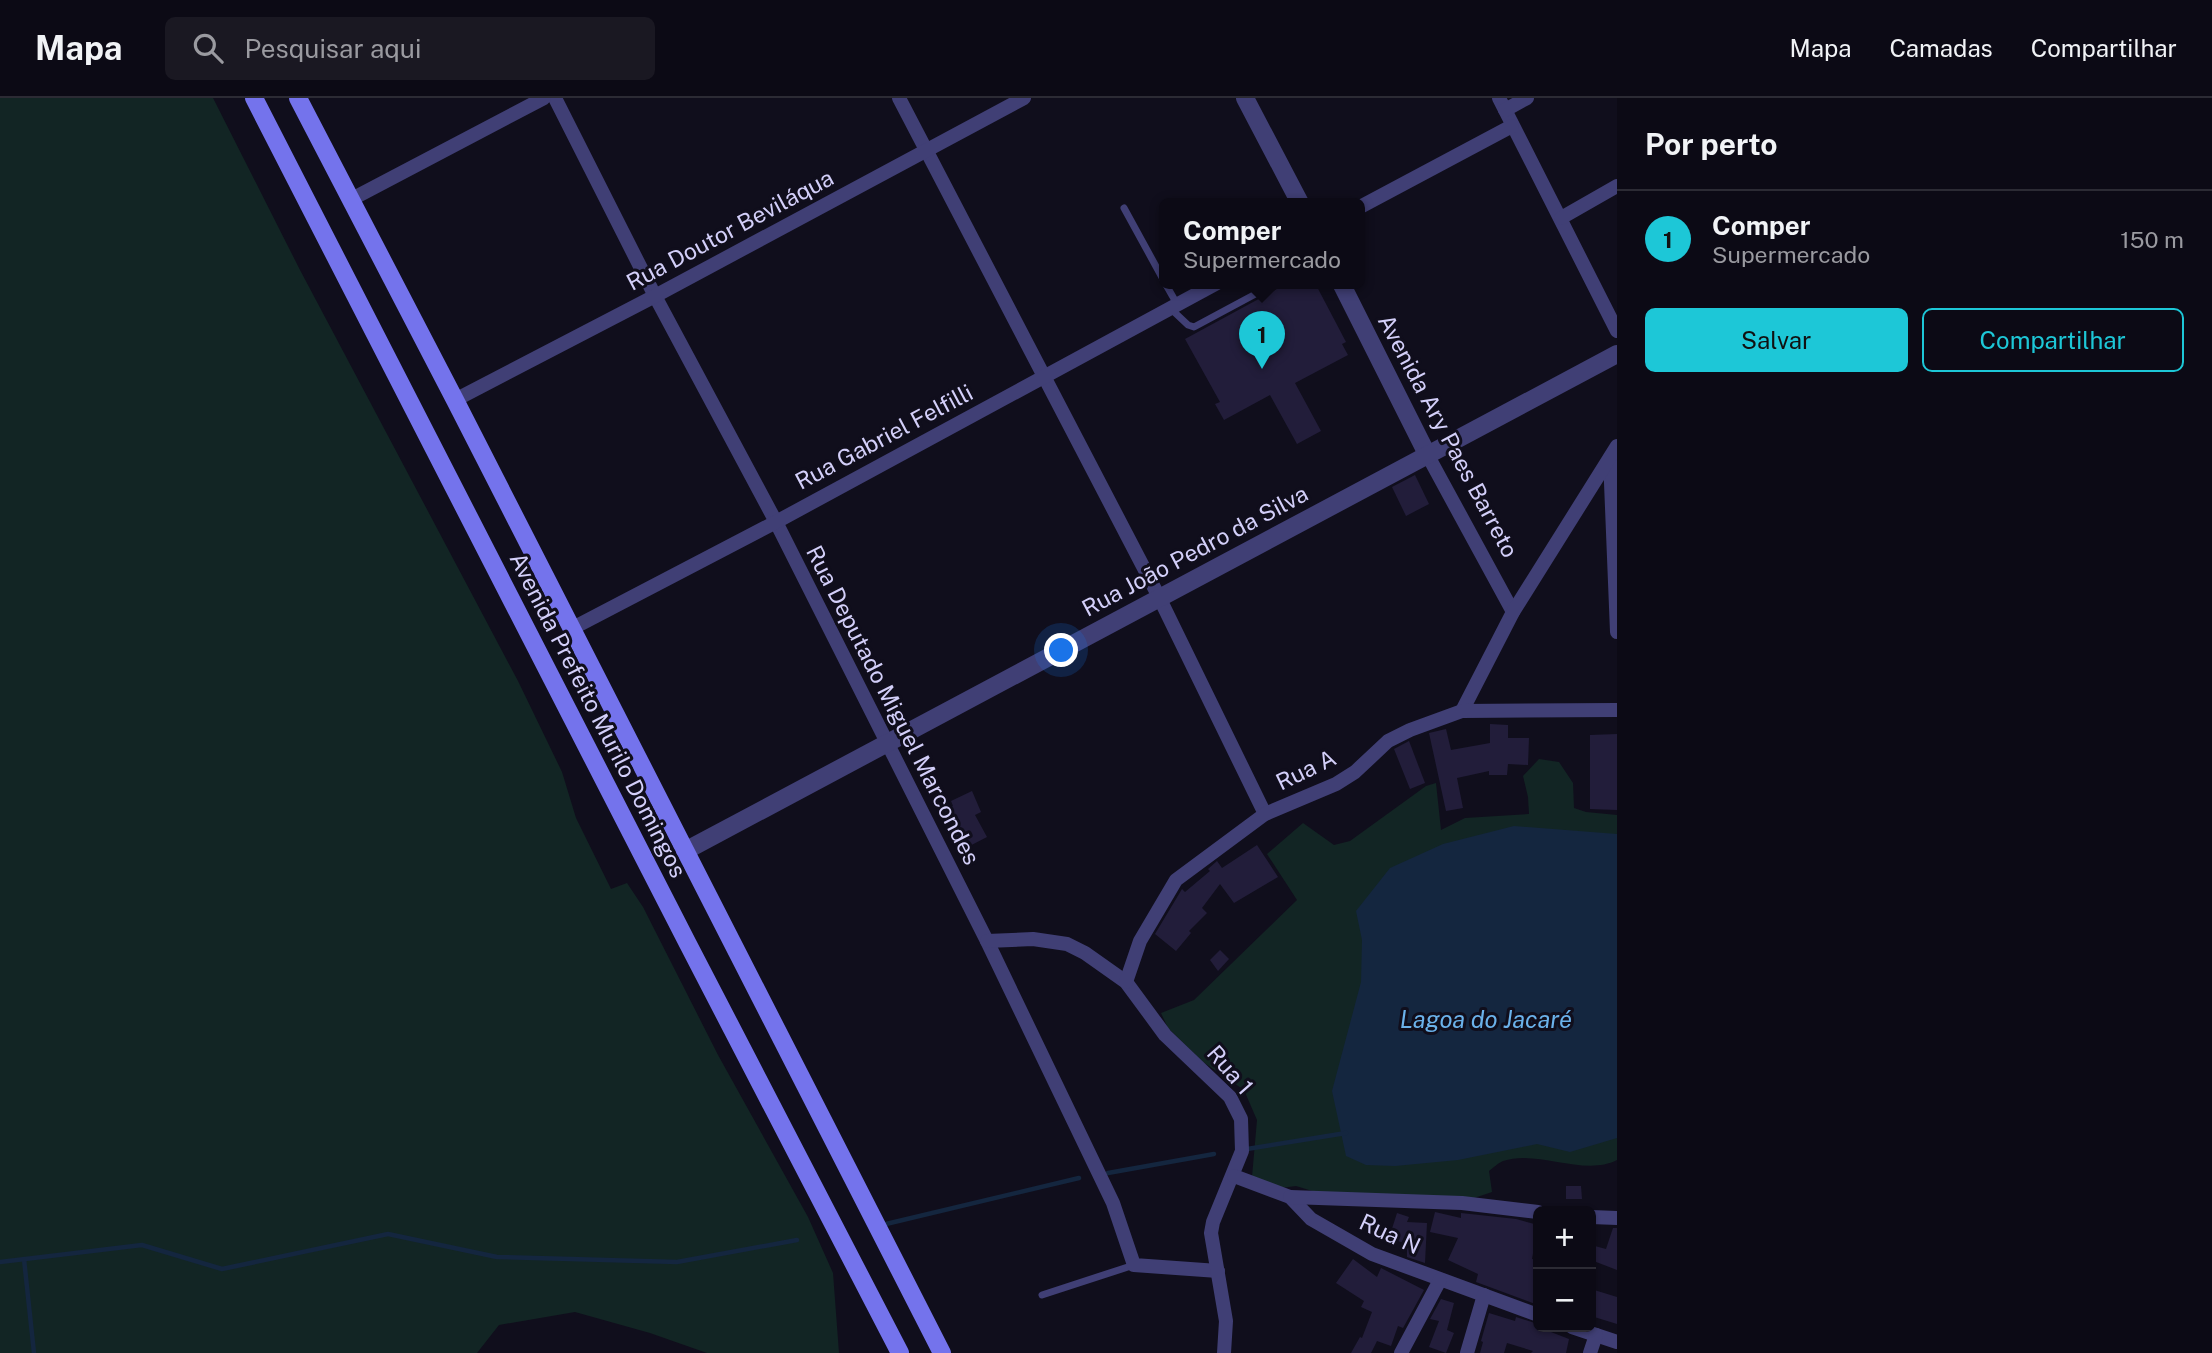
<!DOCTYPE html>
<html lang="pt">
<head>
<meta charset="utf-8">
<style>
	:root { --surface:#0c0a15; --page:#1a1822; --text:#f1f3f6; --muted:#9a9aa0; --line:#2c2b34; --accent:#1dc7d7 }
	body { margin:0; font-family:"Public Sans",sans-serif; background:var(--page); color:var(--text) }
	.controls { position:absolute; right:21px; bottom:21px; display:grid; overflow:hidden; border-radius:10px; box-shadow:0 2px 5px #0004 }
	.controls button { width:63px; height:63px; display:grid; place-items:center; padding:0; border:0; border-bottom:2px solid var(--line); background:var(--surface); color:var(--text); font:35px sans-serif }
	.you { position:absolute; left:1062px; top:553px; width:24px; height:24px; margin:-18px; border:5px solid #fff; border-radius:50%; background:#1a73e8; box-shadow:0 0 0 10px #1a73e833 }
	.badge { display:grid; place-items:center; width:46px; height:46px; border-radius:50%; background:var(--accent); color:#111; font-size:23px; font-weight:700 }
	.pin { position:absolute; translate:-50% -58px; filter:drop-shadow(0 2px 4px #0008) }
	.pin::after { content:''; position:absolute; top:37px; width:24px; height:21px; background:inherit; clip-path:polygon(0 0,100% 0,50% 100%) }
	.popup { position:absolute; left:1159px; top:100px; width:206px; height:91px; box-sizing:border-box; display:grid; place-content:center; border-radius:10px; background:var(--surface); filter:drop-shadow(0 2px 5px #0005); font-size:23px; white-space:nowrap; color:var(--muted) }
	.popup b { font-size:26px; color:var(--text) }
	.popup::after { content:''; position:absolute; left:50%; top:100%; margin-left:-14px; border:14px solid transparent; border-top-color:var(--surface) }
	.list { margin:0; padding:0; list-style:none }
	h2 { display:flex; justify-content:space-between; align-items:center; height:91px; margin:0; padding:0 28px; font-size:30px }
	h2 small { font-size:23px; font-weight:400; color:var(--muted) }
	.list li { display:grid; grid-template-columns:46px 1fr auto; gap:21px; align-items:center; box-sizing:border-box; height:98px; padding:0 28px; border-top:2px solid var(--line) }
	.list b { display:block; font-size:26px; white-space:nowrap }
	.list p { margin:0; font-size:23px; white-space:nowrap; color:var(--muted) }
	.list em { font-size:23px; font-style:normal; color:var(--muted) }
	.actions { display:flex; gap:14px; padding:21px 28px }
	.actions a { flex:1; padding:16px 0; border:2px solid var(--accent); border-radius:10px; text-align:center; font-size:24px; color:var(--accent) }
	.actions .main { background:var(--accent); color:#111 }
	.icon { flex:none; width:38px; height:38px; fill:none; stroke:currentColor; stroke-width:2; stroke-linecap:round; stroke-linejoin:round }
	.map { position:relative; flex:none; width:1617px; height:1255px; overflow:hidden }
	header { display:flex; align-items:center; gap:42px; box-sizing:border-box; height:98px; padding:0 35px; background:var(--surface); border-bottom:2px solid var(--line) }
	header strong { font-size:33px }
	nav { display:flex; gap:38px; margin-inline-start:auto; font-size:24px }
	.search { width:490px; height:63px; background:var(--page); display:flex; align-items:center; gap:18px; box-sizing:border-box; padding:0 24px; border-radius:10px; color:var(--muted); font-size:26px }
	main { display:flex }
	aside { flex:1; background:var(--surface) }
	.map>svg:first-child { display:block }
	.green { fill:#122524 }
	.water { fill:#14263f }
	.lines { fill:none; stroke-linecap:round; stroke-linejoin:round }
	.stream { stroke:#14263f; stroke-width:4.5 }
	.building { fill:#221d3a }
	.service { stroke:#403f75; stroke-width:7 }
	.minor { stroke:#403f75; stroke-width:14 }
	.tertiary { stroke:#403f75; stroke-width:18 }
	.secondary { stroke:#7473ec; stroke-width:18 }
	.labels { text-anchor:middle; stroke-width:6; stroke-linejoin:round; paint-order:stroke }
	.street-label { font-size:23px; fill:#d3cff9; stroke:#100e1c }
	.water-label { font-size:24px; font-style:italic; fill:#6bb2eb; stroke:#100e1c }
</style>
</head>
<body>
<header>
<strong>Mapa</strong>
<div class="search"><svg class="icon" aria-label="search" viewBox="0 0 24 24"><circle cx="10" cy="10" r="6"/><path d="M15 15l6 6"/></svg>Pesquisar aqui</div>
<nav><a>Mapa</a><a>Camadas</a><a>Compartilhar</a></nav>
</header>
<main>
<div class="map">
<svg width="1617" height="1255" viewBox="0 0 1617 1255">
	<rect width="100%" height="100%" fill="#100e1c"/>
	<!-- green -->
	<g class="green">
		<polygon points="0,0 213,0 300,172 518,583 562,674 576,720 611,791 627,785 643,809 718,957 808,1119 833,1175 839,1255 707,1255 650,1235 575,1214 499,1227 477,1255 0,1255"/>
		<path d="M1539,661L1559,664L1573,685L1574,710L1586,714L1617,717V1062C1584,1079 1537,1051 1503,1063C1498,1065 1493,1070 1489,1073L1492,1094L1474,1100L1322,1096L1296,1088L1272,1091L1252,1079L1257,1022L1244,992L1203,964L1168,930L1161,915L1194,902L1297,802L1267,756L1303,725L1334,747L1350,743L1426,688L1436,685L1441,732L1465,720L1529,716L1528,699L1523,678Z"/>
	</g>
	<!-- water -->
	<polygon class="water" points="1514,728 1617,736 1617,1040 1570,1054 1537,1046 1458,1062 1395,1068 1366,1067 1346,1058 1332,993 1361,884 1362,842 1356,813 1390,770 1443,746"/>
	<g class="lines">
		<!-- stream -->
		<g class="stream">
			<polyline points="1247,1051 1346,1035"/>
			<polyline points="1108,1075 1214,1056"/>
			<polyline points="886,1126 1079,1080"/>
			<polyline points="24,1161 34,1255"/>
			<polyline points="0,1164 142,1147 222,1171 388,1136 497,1159 677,1164 797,1142"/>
		</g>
	</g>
	<!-- building -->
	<g class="building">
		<polygon points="1288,185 1315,185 1346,244 1342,246 1348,257 1295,285 1321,333 1297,346 1270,297 1224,322 1215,306 1220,304 1185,241"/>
		<polygon points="1415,377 1429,406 1406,418 1392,389"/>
		<polygon points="1490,626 1508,627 1508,640 1529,640 1528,667 1508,666 1507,677 1489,677 1489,673 1457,680 1463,710 1446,713 1429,635 1446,631 1451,652 1490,645"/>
		<polygon points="1617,636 1617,712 1590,711 1590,637"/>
		<polygon points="1409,643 1425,685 1410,691 1394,651"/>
		<polygon points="972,693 981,714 975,717 987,739 958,754 949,737 952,735 943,716 946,715 944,711 953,708 951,703"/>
		<polygon points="1257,747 1278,779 1234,805 1220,786 1202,810 1207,815 1189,833 1191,835 1176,853 1155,836 1182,791 1185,794 1210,773 1208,771 1217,763 1222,770"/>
		<polygon points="1220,852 1229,861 1218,873 1210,862"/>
		<polygon points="1566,1088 1581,1088 1582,1101 1566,1101"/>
		<polygon points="1435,1114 1461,1120 1461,1115 1516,1121 1538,1127 1532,1161 1538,1162 1538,1207 1476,1184 1478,1176 1448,1162 1458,1140 1430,1134"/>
		<polygon points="1397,1115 1409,1119 1407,1124 1427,1125 1425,1165 1407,1159 1407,1146 1389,1140"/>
		<polygon points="1613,1130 1617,1130 1617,1172 1591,1162 1591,1147 1606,1151"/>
		<polygon points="1353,1161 1377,1179 1381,1170 1424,1192 1403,1230 1398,1228 1391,1248 1377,1243 1371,1255 1351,1255 1360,1239 1362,1240 1372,1214 1361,1209 1364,1203 1336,1185"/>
		<polygon points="1591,1191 1617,1199 1617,1226 1591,1218"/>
		<polygon points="1441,1201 1454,1205 1447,1232 1454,1235 1446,1255 1429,1249 1439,1223 1430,1221"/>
		<polygon points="1489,1215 1515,1223 1516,1219 1538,1226 1538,1229 1569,1241 1566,1255 1531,1255 1533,1253 1507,1245 1504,1255 1480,1255 1483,1244 1481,1243"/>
	</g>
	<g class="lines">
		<!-- service -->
		<g class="service">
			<polyline points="1124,110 1164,183"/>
			<polyline points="1165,185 1177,206"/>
			<polyline points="1171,211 1188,227 1194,229 1276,185"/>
			<polyline points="1042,1197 1134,1167"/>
		</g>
		<!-- minor -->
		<g class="minor">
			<polyline points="555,0 655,198 776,424 987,843 1113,1105 1134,1167 1218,1173"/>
			<polyline points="899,0 1159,499 1265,716"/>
			<polyline points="1499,0 1617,233"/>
			<polyline points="1505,12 1527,0"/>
			<polyline points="350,102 544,0"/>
			<polyline points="1360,109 1512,28"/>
			<polyline points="1561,120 1617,88"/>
			<polyline points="455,302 655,198 1024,0"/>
			<polyline points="1427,356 1513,514"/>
			<polyline points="1610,360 1617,534"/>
			<polyline points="571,531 776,424 1217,185"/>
			<polyline points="1462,613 1513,514 1617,348"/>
			<polyline points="987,843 1033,841 1067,846 1085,855 1126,884 1165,937 1230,999 1241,1021 1242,1053 1213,1124 1211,1135 1226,1223 1224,1255"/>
			<polyline points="1126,884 1140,843 1176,782 1265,716 1336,686 1355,674 1388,643 1410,632 1462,613 1617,612"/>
			<polyline points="1234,1078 1290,1099 1311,1121 1372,1156 1538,1217"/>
			<polyline points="1290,1099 1462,1105 1538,1114"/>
			<polyline points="1591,1119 1617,1120"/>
			<polyline points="1572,1229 1617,1244"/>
			<polyline points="1401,1255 1440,1182"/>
			<polyline points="1467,1255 1484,1197"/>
			<polyline points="1590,1255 1596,1237"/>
		</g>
		<!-- tertiary -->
		<g class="tertiary">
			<polyline points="1245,0 1300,105"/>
			<polyline points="1341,185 1427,356"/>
			<polyline points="685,753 1617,256"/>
		</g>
		<!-- secondary -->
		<g class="secondary">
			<polyline points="254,0 688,846 900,1255"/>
			<polyline points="298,0 455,302 942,1255"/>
		</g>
	</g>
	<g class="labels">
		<!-- street labels -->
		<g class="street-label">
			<text transform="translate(730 132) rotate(-28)" y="8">Rua Doutor Beviláqua</text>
			<text transform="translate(1448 338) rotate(62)" y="8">Avenida Ary Paes Barreto</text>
			<text transform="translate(884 339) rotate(-28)" y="8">Rua Gabriel Felfilli</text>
			<text transform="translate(1195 453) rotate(-28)" y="8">Rua João Pedro da Silva</text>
			<text transform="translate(893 607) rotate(63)" y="8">Rua Deputado Miguel Marcondes</text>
			<text transform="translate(598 617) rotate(63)" y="8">Avenida Prefeito Murilo Domingos</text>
			<text transform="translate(1306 672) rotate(-26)" y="8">Rua A</text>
			<text transform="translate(1230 972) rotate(49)" y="8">Rua 1</text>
			<text transform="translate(1390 1136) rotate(25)" y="8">Rua N</text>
		</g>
		<!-- water labels -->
		<g class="water-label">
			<text x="1486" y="930">Lagoa do Jacaré</text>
		</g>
	</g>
</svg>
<div class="controls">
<button>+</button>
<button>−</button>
</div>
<div class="you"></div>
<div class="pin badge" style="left:1262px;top:271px">1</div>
<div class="popup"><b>Comper</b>Supermercado</div>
</div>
<aside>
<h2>Por perto<small></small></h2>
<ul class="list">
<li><span class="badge">1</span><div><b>Comper</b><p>Supermercado</p></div><em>150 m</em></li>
</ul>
<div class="actions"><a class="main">Salvar</a><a>Compartilhar</a></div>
</aside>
</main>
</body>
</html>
